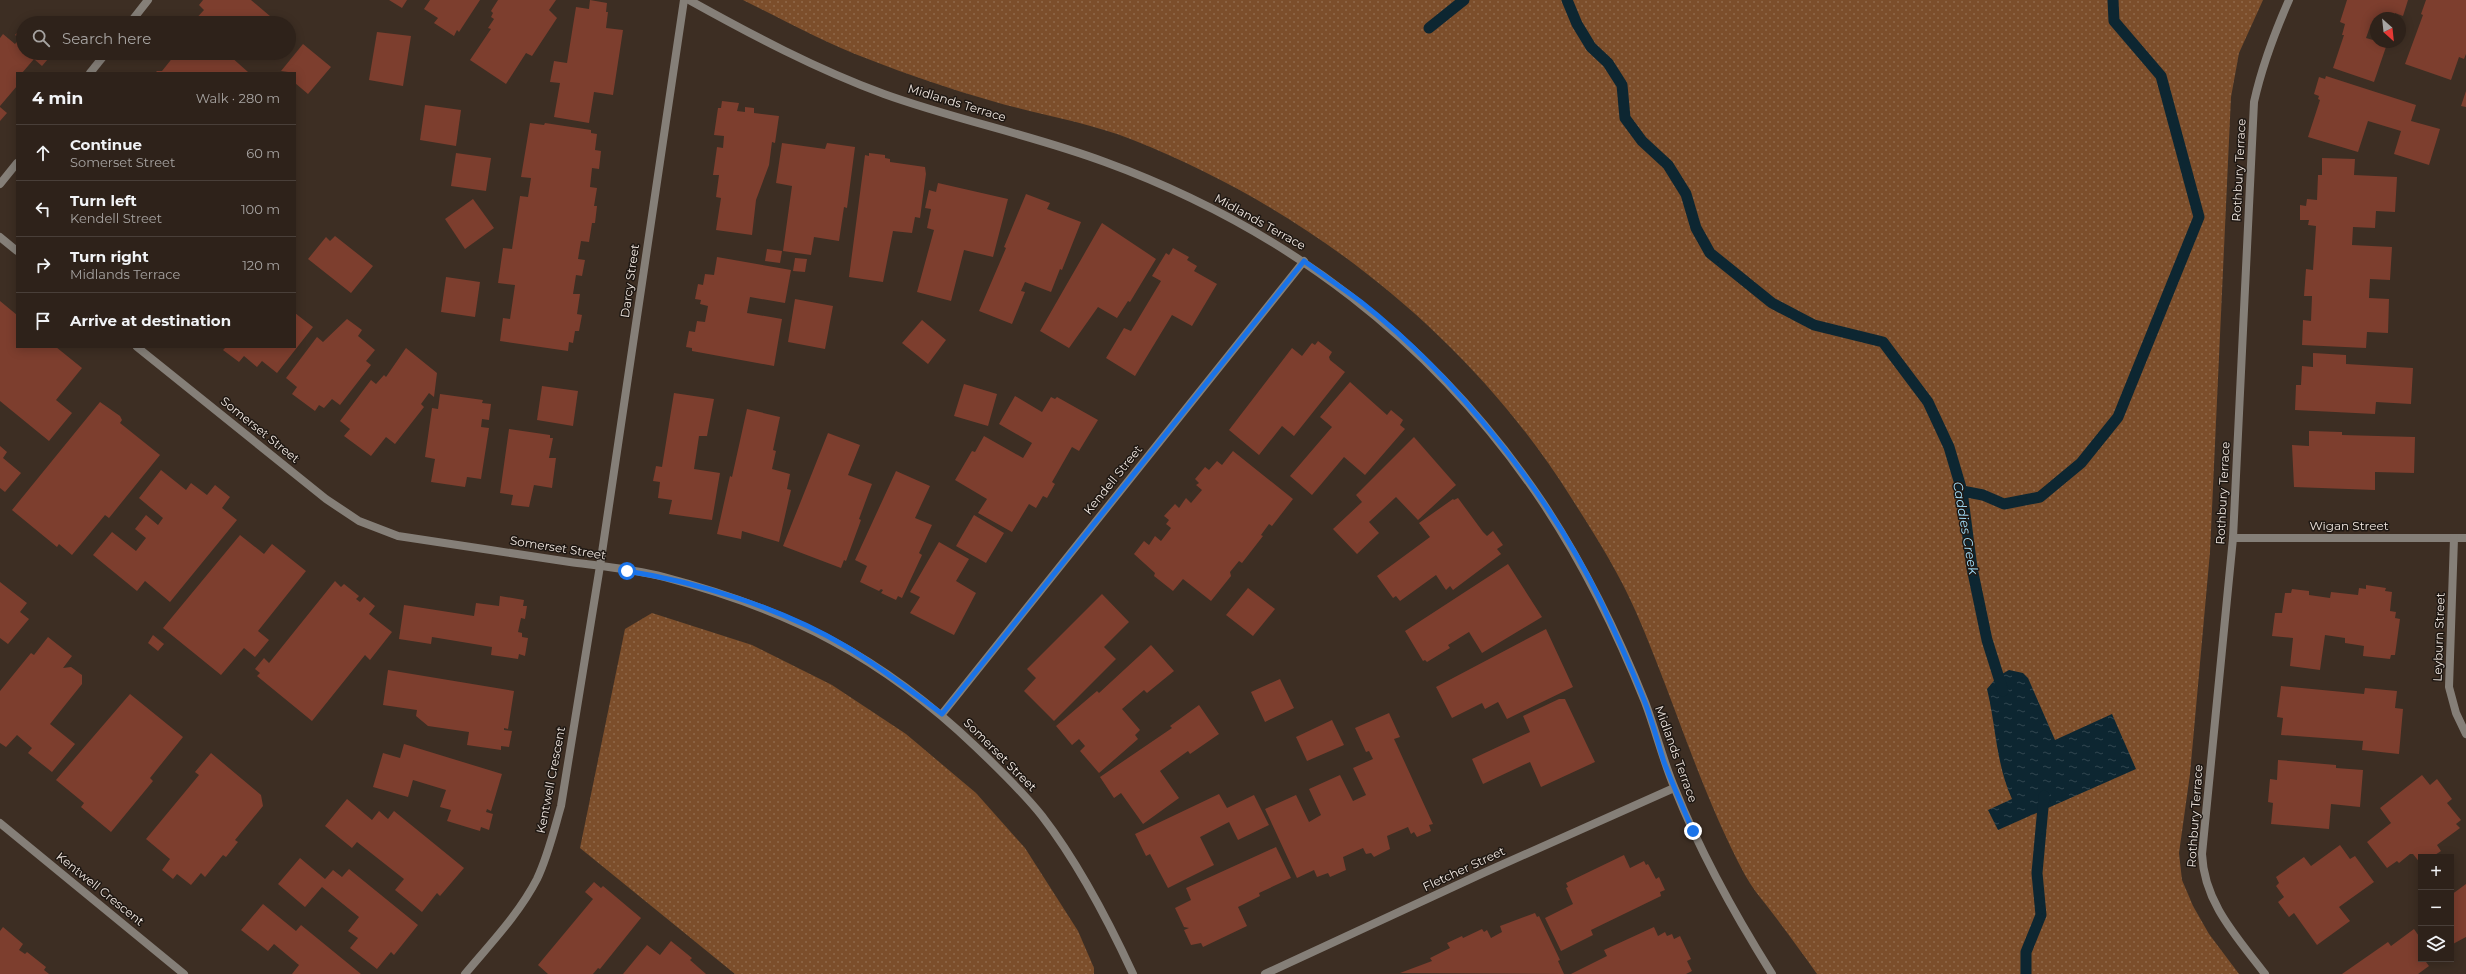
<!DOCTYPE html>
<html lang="en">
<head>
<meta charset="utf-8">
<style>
	:root { --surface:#2e221a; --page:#362a23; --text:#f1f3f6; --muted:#a7a4a2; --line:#493f39 }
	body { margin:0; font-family:Montserrat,sans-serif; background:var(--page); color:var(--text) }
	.controls { position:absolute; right:12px; bottom:12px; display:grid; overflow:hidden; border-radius:0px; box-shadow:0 2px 10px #0003 }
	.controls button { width:36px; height:36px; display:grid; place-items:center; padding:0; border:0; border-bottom:1px solid var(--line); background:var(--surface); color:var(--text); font:20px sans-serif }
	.compass { position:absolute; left:2370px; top:12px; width:36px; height:36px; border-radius:50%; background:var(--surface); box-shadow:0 2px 10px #0003; rotate:153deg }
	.stop { position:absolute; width:12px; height:12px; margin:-9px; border:3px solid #1a73e8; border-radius:50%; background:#fff }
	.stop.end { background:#1a73e8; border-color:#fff; box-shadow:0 1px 4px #0008 }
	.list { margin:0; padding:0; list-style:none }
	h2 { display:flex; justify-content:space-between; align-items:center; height:52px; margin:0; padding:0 16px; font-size:17px }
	h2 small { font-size:13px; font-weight:400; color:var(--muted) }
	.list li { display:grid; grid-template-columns:26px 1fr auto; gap:12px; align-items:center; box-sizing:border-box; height:56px; padding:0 16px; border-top:1px solid var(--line) }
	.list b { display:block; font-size:15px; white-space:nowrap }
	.list p { margin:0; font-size:13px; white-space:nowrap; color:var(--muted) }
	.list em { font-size:13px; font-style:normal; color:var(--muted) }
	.icon { flex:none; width:22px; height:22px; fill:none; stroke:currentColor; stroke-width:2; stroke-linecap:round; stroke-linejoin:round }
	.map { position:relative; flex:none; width:2466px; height:974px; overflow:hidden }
	.search { position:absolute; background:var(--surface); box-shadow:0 2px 10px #0003; left:16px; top:16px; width:280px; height:44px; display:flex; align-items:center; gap:10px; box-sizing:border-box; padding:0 14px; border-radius:22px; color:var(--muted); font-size:15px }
	.panel { position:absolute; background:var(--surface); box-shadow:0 2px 10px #0003; left:16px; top:72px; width:280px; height:276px; border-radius:0px }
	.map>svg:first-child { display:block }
	.park { fill:url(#park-dots) }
	.water { fill:url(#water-ripples) }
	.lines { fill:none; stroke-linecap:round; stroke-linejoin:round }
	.stream { stroke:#0d2631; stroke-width:11 }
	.building { fill:#7d3e2e }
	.lane { stroke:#857f78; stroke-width:8 }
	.street { stroke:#857f78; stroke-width:8 }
	.route { stroke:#1a73e8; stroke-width:5 }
	.labels { text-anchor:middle; stroke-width:3; stroke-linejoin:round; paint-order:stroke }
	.street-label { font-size:12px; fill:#f1e7e0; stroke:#1f1813 }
	.water-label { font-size:13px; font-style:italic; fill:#a0ddfa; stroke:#1f1813 }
</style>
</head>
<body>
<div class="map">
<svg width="2466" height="974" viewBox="0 0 2466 974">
	<defs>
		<pattern id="park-dots" width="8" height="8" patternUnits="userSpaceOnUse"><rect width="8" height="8" fill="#7c4e2b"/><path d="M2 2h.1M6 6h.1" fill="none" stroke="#8f6849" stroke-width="1.8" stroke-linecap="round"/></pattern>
		<pattern id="water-ripples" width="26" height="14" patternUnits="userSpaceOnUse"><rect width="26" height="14" fill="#0d2631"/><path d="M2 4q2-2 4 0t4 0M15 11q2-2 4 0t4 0" fill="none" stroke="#31464f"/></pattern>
	</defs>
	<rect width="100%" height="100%" fill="#3d2e23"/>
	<!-- park -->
	<g class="park">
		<path d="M743,0H2263L2239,53L2231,97L2210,552L2190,774L2179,853L2182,880L2193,906L2209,934L2239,974H1817C1801,951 1784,928 1767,906C1759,896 1751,886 1745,875C1700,791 1674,699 1636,612C1619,573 1595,535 1572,499C1470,336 1310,210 1133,140C1087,122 1039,115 992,101C950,89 909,75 868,59C825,43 784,20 743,0Z"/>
		<polygon points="652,613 752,645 832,685 906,734 976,793 1025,848 1078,931 1094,968 1094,974 735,974 580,848 625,629"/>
	</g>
	<!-- water -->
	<path class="water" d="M2009,670L2023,673L2028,678L2055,740L2112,714L2136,769L1998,830L1988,810L2012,799C1996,764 1996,726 1987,689L1997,677Z"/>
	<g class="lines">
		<!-- stream -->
		<g class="stream">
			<polyline points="1567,0 1577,24 1591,47 1608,63 1622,85 1625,118 1642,141 1668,165 1686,194 1696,228 1710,253 1772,303 1814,325 1883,342 1928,402 1949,447 1962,491 1972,568 1987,640 2003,691"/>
			<polyline points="1429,28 1464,0"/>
			<polyline points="1962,491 1983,495 2004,504 2040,497 2081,463 2118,417 2199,217 2161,76 2114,21 2113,0"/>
			<polyline points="2026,974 2026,952 2041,915 2037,873 2044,796"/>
		</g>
	</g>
	<!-- building -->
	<g class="building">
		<polygon points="203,0 251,0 277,22 192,23 204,10 199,5"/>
		<polygon points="389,0 407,0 402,8"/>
		<polygon points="430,0 480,0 459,32 457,30 454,36 434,23 438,18 424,9"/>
		<polygon points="498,0 556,0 549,10 557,18 532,56 526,53 506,84 470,60 491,29 488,28 494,19 491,17 493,13 491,11"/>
		<polygon points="590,0 607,3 606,12 608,12 606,28 623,30 613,95 594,92 589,123 554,117 560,83 550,82 554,61 567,63 576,7 589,9"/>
		<polygon points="2347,0 2408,0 2403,16 2395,13 2393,18 2376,18 2376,25 2371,24 2366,38 2387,44 2374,82 2333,68 2344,35 2342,35 2345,24 2340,22"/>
		<polygon points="2426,0 2466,0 2466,54 2464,59 2459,57 2451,80 2405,64 2423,15 2421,14"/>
		<polygon points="37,17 44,23 25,23 29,19 33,22"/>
		<polygon points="23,26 23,53 53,53 42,66 34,59 22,73 17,73 17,86 0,106 0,38 3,34 15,44 20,38 15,35"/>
		<polygon points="377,32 411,36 403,86 369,80"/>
		<polygon points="303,44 331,67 308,94 295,83 295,73 281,71"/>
		<polygon points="171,53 233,53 230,56 248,72 155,73 157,71 162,71 174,56"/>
		<polygon points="2326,76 2416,105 2411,121 2440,129 2429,165 2394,154 2401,131 2368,121 2358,152 2308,137 2320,100 2318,99 2319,96 2314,94 2319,77 2325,79"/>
		<polygon points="2466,91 2466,107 2461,106"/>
		<polygon points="722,101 739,103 737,111 745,112 745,107 754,108 754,113 779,116 775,143 772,142 769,165 756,200 752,235 716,230 721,198 716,197 719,175 713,175 717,147 723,148 724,136 714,135 718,108 721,108"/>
		<polygon points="425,105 461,110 456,146 420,140"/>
		<polygon points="0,107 7,113 0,121"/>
		<polygon points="530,123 544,125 545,123 591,130 591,133 597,134 595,150 601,151 599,169 592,168 590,187 597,188 594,206 597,206 595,223 592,223 589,242 581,241 578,259 585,260 582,276 576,275 573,294 580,294 577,314 582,315 579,331 575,331 573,343 569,342 568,351 500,341 503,318 510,319 515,285 498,283 503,248 512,249 520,196 528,197 531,178 521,177"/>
		<polygon points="782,143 825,149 827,143 855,147 847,208 844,207 839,241 814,237 811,255 783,251 792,186 776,183"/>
		<polygon points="456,153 491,158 486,191 451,186"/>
		<polygon points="869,153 885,155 885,158 890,159 890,162 925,167 926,174 920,218 915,217 912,233 893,231 883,282 849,277 865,155 869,156"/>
		<polygon points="2322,158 2355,159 2354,175 2397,177 2395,212 2376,211 2375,228 2353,227 2352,245 2392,247 2390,280 2370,279 2369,298 2389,299 2388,333 2367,332 2366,348 2302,345 2303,320 2311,321 2312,296 2304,296 2306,269 2313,270 2316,226 2308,225 2309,220 2300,220 2300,205 2306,206 2307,199 2317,200 2318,175 2322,175"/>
		<polygon points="938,183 1008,199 993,257 964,250 951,301 917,292 934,230 927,228 931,209 925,208 929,190 936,192"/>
		<polygon points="1026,194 1050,203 1047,209 1081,222 1062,270 1060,269 1051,292 1025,282 1021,291 1025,292 1012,324 979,311 1006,248 1004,247"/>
		<polygon points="473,199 494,228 465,249 445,219"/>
		<polygon points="1102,223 1156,259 1130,302 1128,301 1117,318 1098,307 1069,348 1040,331"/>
		<polygon points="335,236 373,266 351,293 308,259 326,237 330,241"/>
		<polygon points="1173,248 1189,257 1187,260 1197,266 1194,271 1217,284 1192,326 1172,315 1135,376 1106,358 1124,328 1131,331 1161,281 1152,276 1166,253 1169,255"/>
		<polygon points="767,249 782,251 780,263 765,261"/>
		<polygon points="717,257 791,270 785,303 750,297 747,313 782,319 774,366 692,351 692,348 686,347 689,331 695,332 697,321 705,322 708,306 700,304 701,300 695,299 698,284 703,285 705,274 714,275"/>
		<polygon points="795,258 807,259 805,272 793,271"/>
		<polygon points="446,277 480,282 475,317 441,312"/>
		<polygon points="795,299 833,306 825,349 788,342"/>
		<polygon points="0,301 17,315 17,347 56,347 82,368 56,400 72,413 49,441 0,401"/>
		<polygon points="295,313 313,327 277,373 262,361 257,367 244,356 239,362 223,350 226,347 295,347"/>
		<polygon points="347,319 362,330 358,336 375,350 366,361 371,365 340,405 332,399 324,408 319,405 315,411 292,394 297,387 286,378 317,337 323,342"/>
		<polygon points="922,320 946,340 928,364 902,343"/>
		<polygon points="1318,341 1332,352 1329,357 1330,360 1345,372 1294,436 1282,426 1259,455 1229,430 1292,348 1302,356 1312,343 1315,345"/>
		<polygon points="406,348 437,373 434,397 429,393 421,404 424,407 395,444 386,437 371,456 344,436 350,429 340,421 371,380 376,384 384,375 386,377"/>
		<polygon points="2313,353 2346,355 2346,364 2413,368 2411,404 2376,402 2375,414 2295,410 2296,385 2301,385 2302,366 2313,367"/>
		<polygon points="1350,382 1387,415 1391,410 1403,420 1400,425 1405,429 1365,475 1344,457 1312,495 1290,476 1332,427 1320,417"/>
		<polygon points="964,384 997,394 988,426 954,416"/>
		<polygon points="542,386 578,391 573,426 537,420"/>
		<polygon points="674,393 714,399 707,436 699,436 694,469 720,473 712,520 669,514 672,500 658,498 660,482 653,481 656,466 662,467"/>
		<polygon points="440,394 483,400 482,403 491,404 489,420 482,419 481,427 489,428 481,479 467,477 465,487 431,482 435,459 425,457 432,408 438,409"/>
		<polygon points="1015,396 1042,412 1051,397 1055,399 1057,397 1098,420 1079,451 1072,447 1052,482 1055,484 1047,498 1043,496 1036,508 1029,504 1012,532 978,513 987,499 955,480 972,451 975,452 984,436 1023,458 1032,443 999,424"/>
		<polygon points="100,402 120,416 122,420 120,423 160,455 109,518 105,515 72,555 59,544 57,547 12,510"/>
		<polygon points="747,409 780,417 773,450 776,451 772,469 790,474 787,489 791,490 779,542 742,531 741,539 717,534 730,476 732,477"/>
		<polygon points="509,429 550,435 550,438 553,438 549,458 556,458 552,488 534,485 529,507 511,505 513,495 500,493"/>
		<polygon points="2309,431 2342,432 2342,435 2415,437 2414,473 2375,472 2375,490 2294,487 2292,445 2309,446"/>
		<polygon points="828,433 860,445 848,475 872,484 859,519 861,520 846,561 844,560 841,568 783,546"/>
		<polygon points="1414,437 1456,485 1418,520 1396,497 1369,522 1379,533 1357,554 1333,529 1362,502 1356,495"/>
		<polygon points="0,446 7,452 3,458 21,473 5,492 0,488"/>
		<polygon points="1233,451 1293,499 1272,526 1269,524 1261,535 1263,536 1242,563 1239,561 1230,572 1231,576 1211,601 1183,579 1173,591 1154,576 1155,573 1134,554 1144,541 1149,545 1155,536 1161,541 1171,528 1166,524 1169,520 1164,516 1175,504 1179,508 1186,498 1191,503 1202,490 1196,485 1199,483 1195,479 1205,467 1209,470 1217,461 1222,465"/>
		<polygon points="161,470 186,490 191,483 207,495 215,485 230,497 222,508 237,520 170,602 145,581 137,591 93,555 112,532 136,551 146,538 135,529 146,515 158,525 163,518 139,498"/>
		<polygon points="896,471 930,486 915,518 932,525 919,553 922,555 902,598 898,596 896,600 881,593 883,590 881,589 879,591 860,582 867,566 855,560"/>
		<polygon points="1458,498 1483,532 1487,536 1493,531 1503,545 1497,549 1501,554 1453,590 1450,586 1446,590 1436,575 1400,601 1396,596 1393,598 1377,576 1430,537 1419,523 1453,499 1454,500"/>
		<polygon points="974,515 1004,533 986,563 956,546"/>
		<polygon points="240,535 264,554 272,544 306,571 258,631 269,640 255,657 244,648 221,675 163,628"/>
		<polygon points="939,542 969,559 956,581 976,593 954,635 910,613 920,597 910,592"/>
		<polygon points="1508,564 1542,617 1482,653 1469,632 1448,645 1450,648 1427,662 1425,660 1423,661 1405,631"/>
		<polygon points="335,581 341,587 344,584 359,596 356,599 360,602 364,597 375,606 369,614 392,632 370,660 365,655 312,721 257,676 260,673 255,669 264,658 269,663"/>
		<polygon points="0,582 27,603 20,612 29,619 8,644 0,638"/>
		<polygon points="2366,585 2386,588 2385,591 2392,592 2390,611 2396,612 2395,618 2400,619 2395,655 2391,655 2390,659 2363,656 2364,646 2345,643 2345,638 2325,635 2320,670 2290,666 2293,638 2272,636 2275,613 2282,613 2285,593 2291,593 2292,589 2309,591 2309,595 2330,598 2331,592 2358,595 2359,588 2366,589"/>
		<polygon points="1248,588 1275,609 1253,636 1226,615"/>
		<polygon points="1102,594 1129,622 1104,647 1116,659 1054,721 1024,691 1036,678 1027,669"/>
		<polygon points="500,596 524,600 523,606 527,606 525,619 521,618 518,632 522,633 522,637 528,638 525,656 519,654 518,659 491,655 492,647 432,637 431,644 399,639 404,605 474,616 476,603 499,606"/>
		<polygon points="1546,629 1573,687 1507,719 1498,702 1485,709 1482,703 1452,718 1436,687"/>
		<polygon points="153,635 164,644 158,651 148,643"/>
		<polygon points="48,637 72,656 63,668 71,667 82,675 82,684 50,724 75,744 52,772 28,753 32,748 17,735 6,747 0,743 0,691 31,653 34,655"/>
		<polygon points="1151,645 1174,671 1147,693 1144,690 1122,709 1140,730 1135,735 1138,739 1099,773 1080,751 1085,746 1079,739 1072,745 1056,726 1097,691 1099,693"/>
		<polygon points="388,670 514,691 508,729 504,728 504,730 512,731 509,747 501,746 501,750 467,745 469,732 428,726 416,716 417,710 383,705"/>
		<polygon points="1280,679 1294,708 1265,722 1251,692"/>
		<polygon points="2281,686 2364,694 2365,688 2397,691 2395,708 2403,709 2399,754 2362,750 2363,741 2281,735 2283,718 2277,717"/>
		<polygon points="130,694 183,737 150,778 153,781 111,832 81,807 84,803 56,780"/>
		<polygon points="1559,699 1565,699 1595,762 1541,787 1530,762 1483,784 1472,759 1530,732 1523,716"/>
		<polygon points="1199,705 1219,734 1190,754 1188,751 1160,771 1179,798 1143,824 1121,793 1114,798 1100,777 1172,728 1170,726"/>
		<polygon points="1389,713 1400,737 1394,739 1433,824 1429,825 1431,831 1417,837 1414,832 1411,834 1408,827 1387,836 1390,849 1374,857 1371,853 1366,854 1363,848 1343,857 1346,870 1330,877 1328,873 1317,877 1314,870 1297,878 1265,809 1296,795 1309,822 1321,815 1309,789 1340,775 1353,801 1366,795 1353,768 1373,759 1369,751 1366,752 1355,728"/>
		<polygon points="1332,720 1344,745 1307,761 1296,737"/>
		<polygon points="404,744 502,774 491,811 487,809 486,812 493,814 489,830 481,827 480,831 447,821 451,810 440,807 446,790 413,780 408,797 373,787 383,753 400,758"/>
		<polygon points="211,753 261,795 263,806 235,840 238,842 226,857 223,855 205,877 201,873 191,885 177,874 173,879 162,870 170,859 146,839 199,775 195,772"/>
		<polygon points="2278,760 2336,765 2336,768 2363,770 2360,807 2331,804 2329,829 2271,824 2273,803 2268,802 2270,779 2277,780"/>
		<polygon points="2422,775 2430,785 2437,779 2452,799 2447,803 2461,820 2456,824 2460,828 2437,845 2441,851 2432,857 2421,857 2421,864 2413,854 2410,854 2399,863 2397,861 2387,868 2367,842 2391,823 2380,808"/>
		<polygon points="1219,794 1227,808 1254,795 1269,825 1238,840 1229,822 1200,837 1214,865 1168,888 1150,854 1146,856 1135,834"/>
		<polygon points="347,799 372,820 379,811 388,819 394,811 464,868 440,896 437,893 422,912 395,890 404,879 357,842 352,848 325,826"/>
		<polygon points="2340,845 2350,859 2355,856 2374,882 2339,907 2350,921 2317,945 2294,913 2289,917 2278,902 2284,897 2276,886 2279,883 2276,877 2304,857 2311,866"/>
		<polygon points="1276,847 1291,878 1259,893 1260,896 1238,907 1247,926 1203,947 1201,943 1191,945 1184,930 1189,928 1184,927 1175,908 1191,900 1186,888"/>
		<polygon points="1624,855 1630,868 1644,861 1646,865 1648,864 1656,879 1659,877 1665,890 1660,892 1661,896 1591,930 1593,935 1561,951 1545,918 1573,904 1566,888 1568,887 1566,883"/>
		<polygon points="300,858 325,879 333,870 342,877 349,869 418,925 394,955 391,952 377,969 350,948 358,938 348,931 359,917 322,887 305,907 278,884"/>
		<polygon points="594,882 601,888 603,886 641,918 600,969 598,968 593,974 548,974 538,965 593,899 585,892"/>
		<polygon points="2466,884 2466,937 2451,945 2451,895"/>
		<polygon points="263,904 296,931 301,925 361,974 292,974 299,965 274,944 268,951 241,930"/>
		<polygon points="1535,913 1537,917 1539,916 1560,960 1558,961 1564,974 1400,973 1432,961 1430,958 1450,948 1447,943 1462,936 1463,938 1482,929 1484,932 1487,930 1491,938 1502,932 1500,926"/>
		<polygon points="3,927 23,944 19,950 25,954 27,952 46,967 44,970 49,974 0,974 0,931"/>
		<polygon points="1654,927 1658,936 1665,932 1667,936 1672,934 1674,939 1680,936 1691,959 1687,961 1692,971 1686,974 1571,974 1607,956 1604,950"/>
		<polygon points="2414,929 2421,939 2421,959 2431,959 2426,962 2429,966 2418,974 2342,974 2388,942 2391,946"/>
		<polygon points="671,941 692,958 690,960 706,974 623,974 647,945 660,955"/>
	</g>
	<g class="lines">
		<!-- lane -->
		<g class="lane">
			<polyline points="130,23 148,0"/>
			<polyline points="90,73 106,53"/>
			<polyline points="0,184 17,163"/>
		</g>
		<!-- street -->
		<g class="street">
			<path d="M689,0C752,35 816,69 884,94C956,120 1033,135 1105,162C1286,228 1435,342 1543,503C1584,565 1617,632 1645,702C1656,731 1663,761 1675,789C1701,854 1735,915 1772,974"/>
			<polyline points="0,237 17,251"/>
			<path d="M137,347L326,499L359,521L398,536C455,545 513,553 570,562C601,566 634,569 664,577C790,610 882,657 976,747C999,769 1023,792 1042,816C1079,864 1108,920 1133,974"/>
			<polyline points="2233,538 2466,538"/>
			<polyline points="2454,538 2449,687 2456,713 2466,734"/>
			<polyline points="942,714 1304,261"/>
			<polyline points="0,823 184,974"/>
			<path d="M465,974C490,944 519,914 537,879C548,856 554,830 561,806L600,566L684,0"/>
			<polyline points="1265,974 1481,874 1674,788"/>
			<path d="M2265,974C2237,937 2204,903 2202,854L2233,538L2254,102C2262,66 2274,34 2289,0"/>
		</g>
	</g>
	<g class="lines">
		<!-- route -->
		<path class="route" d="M627,571C698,582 783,609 845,646C879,666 910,690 942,714L1304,261C1323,275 1342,288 1361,302C1456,377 1550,495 1602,604C1617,637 1633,671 1646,705C1653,724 1658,743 1664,762C1673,785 1683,808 1693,831"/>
	</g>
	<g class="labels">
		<!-- street labels -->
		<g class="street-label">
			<text transform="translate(957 103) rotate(17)" y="4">Midlands Terrace</text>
			<text transform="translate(2239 170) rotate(-87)" y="4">Rothbury Terrace</text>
			<text transform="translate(1260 222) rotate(29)" y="4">Midlands Terrace</text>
			<text transform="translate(630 281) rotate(-82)" y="4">Darcy Street</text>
			<text transform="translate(260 430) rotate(39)" y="4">Somerset Street</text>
			<text transform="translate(1113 480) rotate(-51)" y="4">Kendell Street</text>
			<text transform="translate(2223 493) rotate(-87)" y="4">Rothbury Terrace</text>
			<text x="2349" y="530">Wigan Street</text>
			<text transform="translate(558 548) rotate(9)" y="4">Somerset Street</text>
			<text transform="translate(2439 637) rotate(-88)" y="4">Leyburn Street</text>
			<text transform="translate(1676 754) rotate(70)" y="4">Midlands Terrace</text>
			<text transform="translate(1000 755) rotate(45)" y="4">Somerset Street</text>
			<text transform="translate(551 780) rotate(-79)" y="4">Kentwell Crescent</text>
			<text transform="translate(2195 816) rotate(-86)" y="4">Rothbury Terrace</text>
			<text transform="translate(1464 869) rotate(-25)" y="4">Fletcher Street</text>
			<text transform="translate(100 889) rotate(39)" y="4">Kentwell Crescent</text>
		</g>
		<!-- water labels -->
		<g class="water-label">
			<text transform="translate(1966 528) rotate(80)" y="5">Caddies Creek</text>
		</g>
	</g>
</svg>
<div class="controls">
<button>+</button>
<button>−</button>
<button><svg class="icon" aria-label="layers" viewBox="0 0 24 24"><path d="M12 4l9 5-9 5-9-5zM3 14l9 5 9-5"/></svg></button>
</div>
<svg class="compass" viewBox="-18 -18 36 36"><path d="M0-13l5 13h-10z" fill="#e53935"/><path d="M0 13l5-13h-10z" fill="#a7a4a2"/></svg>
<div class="stop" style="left:627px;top:571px"></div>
<div class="stop end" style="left:1693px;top:831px"></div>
<div class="search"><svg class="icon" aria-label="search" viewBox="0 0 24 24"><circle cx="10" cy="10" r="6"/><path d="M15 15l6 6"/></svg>Search here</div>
<section class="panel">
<h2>4 min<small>Walk · 280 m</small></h2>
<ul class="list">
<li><svg class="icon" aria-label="ahead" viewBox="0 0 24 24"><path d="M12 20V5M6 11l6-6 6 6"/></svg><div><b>Continue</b><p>Somerset Street</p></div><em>60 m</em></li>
<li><svg class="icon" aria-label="left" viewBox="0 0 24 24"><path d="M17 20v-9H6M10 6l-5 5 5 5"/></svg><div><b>Turn left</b><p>Kendell Street</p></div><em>100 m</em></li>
<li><svg class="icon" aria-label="right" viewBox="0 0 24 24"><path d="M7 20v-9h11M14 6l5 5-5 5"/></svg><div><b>Turn right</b><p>Midlands Terrace</p></div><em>120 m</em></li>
<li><svg class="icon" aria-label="arrive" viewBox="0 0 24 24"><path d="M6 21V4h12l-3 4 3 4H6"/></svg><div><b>Arrive at destination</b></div></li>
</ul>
</section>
</div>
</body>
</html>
